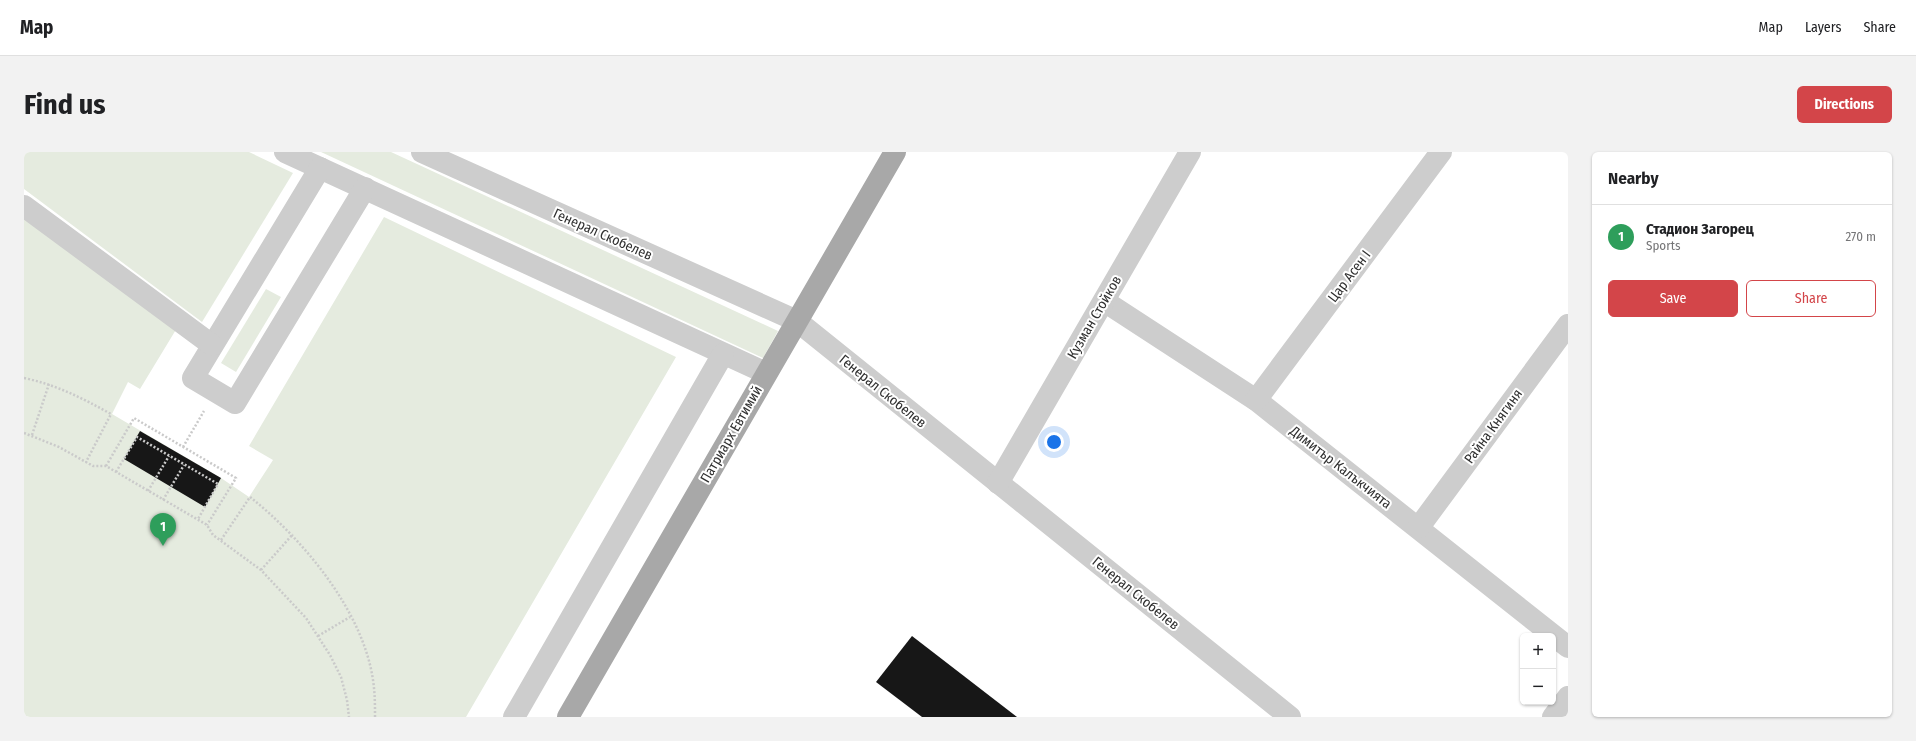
<!DOCTYPE html>
<html lang="en">
<head>
<meta charset="utf-8">
<style>
	:root { --surface:#fff; --page:#f2f2f2; --text:#202124; --muted:#757577; --line:#e0e0e0; --accent:#d34549 }
	body { margin:0; font-family:"Fira Sans Condensed",sans-serif; background:var(--page); color:var(--text) }
	.controls { position:absolute; right:12px; bottom:12px; display:grid; overflow:hidden; border-radius:6px; box-shadow:0 1px 3px #0004 }
	.controls button { width:36px; height:36px; display:grid; place-items:center; padding:0; border:0; border-bottom:1px solid var(--line); background:var(--surface); color:var(--text); font:20px sans-serif }
	.you { position:absolute; left:1030px; top:290px; width:14px; height:14px; margin:-10px; border:3px solid #fff; border-radius:50%; background:#1a73e8; box-shadow:0 0 0 6px #1a73e833 }
	.badge { display:grid; place-items:center; width:26px; height:26px; border-radius:50%; background:var(--accent); color:#fff; font-size:13px; font-weight:700 }
	.pin { position:absolute; translate:-50% -33px; filter:drop-shadow(0 1px 2px #0008) }
	.pin::after { content:''; position:absolute; top:21px; width:14px; height:12px; background:inherit; clip-path:polygon(0 0,100% 0,50% 100%) }
	.list { margin:0; padding:0; list-style:none }
	h2 { display:flex; justify-content:space-between; align-items:center; height:52px; margin:0; padding:0 16px; font-size:17px }
	h2 small { font-size:13px; font-weight:400; color:var(--muted) }
	.list li { display:grid; grid-template-columns:26px 1fr auto; gap:12px; align-items:center; box-sizing:border-box; height:64px; padding:0 16px; border-top:1px solid var(--line) }
	.list b { display:block; font-size:15px; white-space:nowrap }
	.list p { margin:0; font-size:13px; white-space:nowrap; color:var(--muted) }
	.list em { font-size:13px; font-style:normal; color:var(--muted) }
	.actions { display:flex; gap:8px; padding:12px 16px }
	.actions a { flex:1; padding:9px 0; border:1px solid var(--accent); border-radius:6px; text-align:center; font-size:14px; color:var(--accent) }
	.actions .main { background:var(--accent); color:#fff }
	.map { position:relative; flex:none; width:1544px; height:565px; overflow:hidden; border-radius:6px }
	header { display:flex; align-items:center; gap:24px; box-sizing:border-box; height:56px; padding:0 20px; background:var(--surface); border-bottom:1px solid var(--line) }
	header strong { font-size:19px }
	nav { display:flex; gap:22px; margin-inline-start:auto; font-size:14px }
	.intro { display:flex; align-items:center; justify-content:space-between; box-sizing:border-box; height:96px; padding:0 24px }
	h1 { margin:0; font-size:28px }
	.button { padding:10px 18px; border-radius:6px; background:var(--accent); color:#fff; font-size:14px; font-weight:700 }
	main { display:flex; gap:24px; padding:0 24px }
	aside { flex:1; background:var(--surface); border-radius:6px; box-shadow:0 1px 3px #0004 }
	.map>svg:first-child { display:block }
	.green { fill:#e5ebdf }
	.building { fill:#171717 }
	.lines { fill:none; stroke-linecap:round; stroke-linejoin:round }
	.path { stroke:#cacaca; stroke-width:2.5; stroke-dasharray:2 2; stroke-linecap:butt }
	.minor { stroke:#cdcdcd; stroke-width:22 }
	.major { stroke:#a8a8a8; stroke-width:22 }
	.labels { text-anchor:middle; stroke-width:4; stroke-linejoin:round; paint-order:stroke }
	.street-label { font-size:14px; fill:#303030; stroke:#fff }
</style>
</head>
<body>
<header>
<strong>Map</strong>
<nav><a>Map</a><a>Layers</a><a>Share</a></nav>
</header>
<div class="intro"><h1>Find us</h1><a class="button">Directions</a></div>
<main>
<div class="map">
<svg width="1544" height="565" viewBox="0 0 1544 565">
	<rect width="100%" height="100%" fill="#fff"/>
	<!-- green -->
	<g class="green">
		<polygon points="0,0 225,0 269,21 178,170 0,37"/>
		<polygon points="297,0 367,0 754,179 739,206"/>
		<polygon points="0,64 153,176 116,237 104,230 88,262 197,326 225,345 249,308 225,294 360,65 652,205 442,565 0,565"/>
		<polygon points="242,137 257,145 212,220 197,211"/>
	</g>
	<!-- building -->
	<g class="building">
		<polygon points="116,279 197,326 181,355 100,307"/>
		<polygon points="888,484 993,565 898,565 852,530"/>
	</g>
	<g class="lines">
		<!-- path -->
		<g class="path">
			<path d="M0,226C33,233 58,246 87,262L62,310"/>
			<polyline points="0,281 35,295 69,314 82,314 183,373 189,383 237,418 282,466 306,503 317,525 323,548 325,565"/>
			<polyline points="8,283 25,232"/>
			<polyline points="159,295 180,259"/>
			<polyline points="82,314 110,266 212,326 183,373"/>
			<polyline points="92,320 113,285 194,332 174,367"/>
			<polyline points="124,339 145,304"/>
			<polyline points="139,348 160,313"/>
			<path d="M197,388L226,345C279,387 339,459 349,528C351,541 351,553 351,565"/>
			<polyline points="237,418 269,382"/>
			<polyline points="294,484 326,465"/>
		</g>
		<!-- minor -->
		<g class="minor">
			<polyline points="261,0 742,221"/>
			<polyline points="398,0 773,169 1266,565"/>
			<polyline points="296,16 169,226 211,251 341,36"/>
			<polyline points="0,54 188,193"/>
			<polyline points="1080,149 1232,248 1544,495"/>
			<polyline points="1232,248 1417,0"/>
			<polyline points="974,331 1166,0"/>
			<polyline points="1395,375 1544,173"/>
			<polyline points="490,565 699,202"/>
			<polyline points="1529,565 1544,545"/>
		</g>
		<!-- major -->
		<polyline class="major" points="544,565 871,0"/>
	</g>
	<g class="labels">
		<!-- street labels -->
		<g class="street-label">
			<text transform="translate(579 82) rotate(24)" y="5">Генерал Скобелев</text>
			<text transform="translate(1325 124) rotate(-53)" y="5">Цар Асен I</text>
			<text transform="translate(1070 165) rotate(-60)" y="5">Кузман Стойков</text>
			<text transform="translate(859 239) rotate(39)" y="5">Генерал Скобелев</text>
			<text transform="translate(1469 274) rotate(-54)" y="5">Райна Княгиня</text>
			<text transform="translate(707 282) rotate(-60)" y="5">Патриарх Евтимий</text>
			<text transform="translate(1317 315) rotate(38)" y="5">Димитър Калъкчията</text>
			<text transform="translate(1112 441) rotate(39)" y="5">Генерал Скобелев</text>
		</g>
	</g>
</svg>
<div class="controls">
<button>+</button>
<button>−</button>
</div>
<div class="you"></div>
<div class="pin badge" style="left:139px;top:394px;background:#2e9e5b">1</div>
</div>
<aside>
<h2>Nearby<small></small></h2>
<ul class="list">
<li><span class="badge" style="background:#2e9e5b">1</span><div><b>Стадион Загорец</b><p>Sports</p></div><em>270 m</em></li>
</ul>
<div class="actions"><a class="main">Save</a><a>Share</a></div>
</aside>
</main>
</body>
</html>
